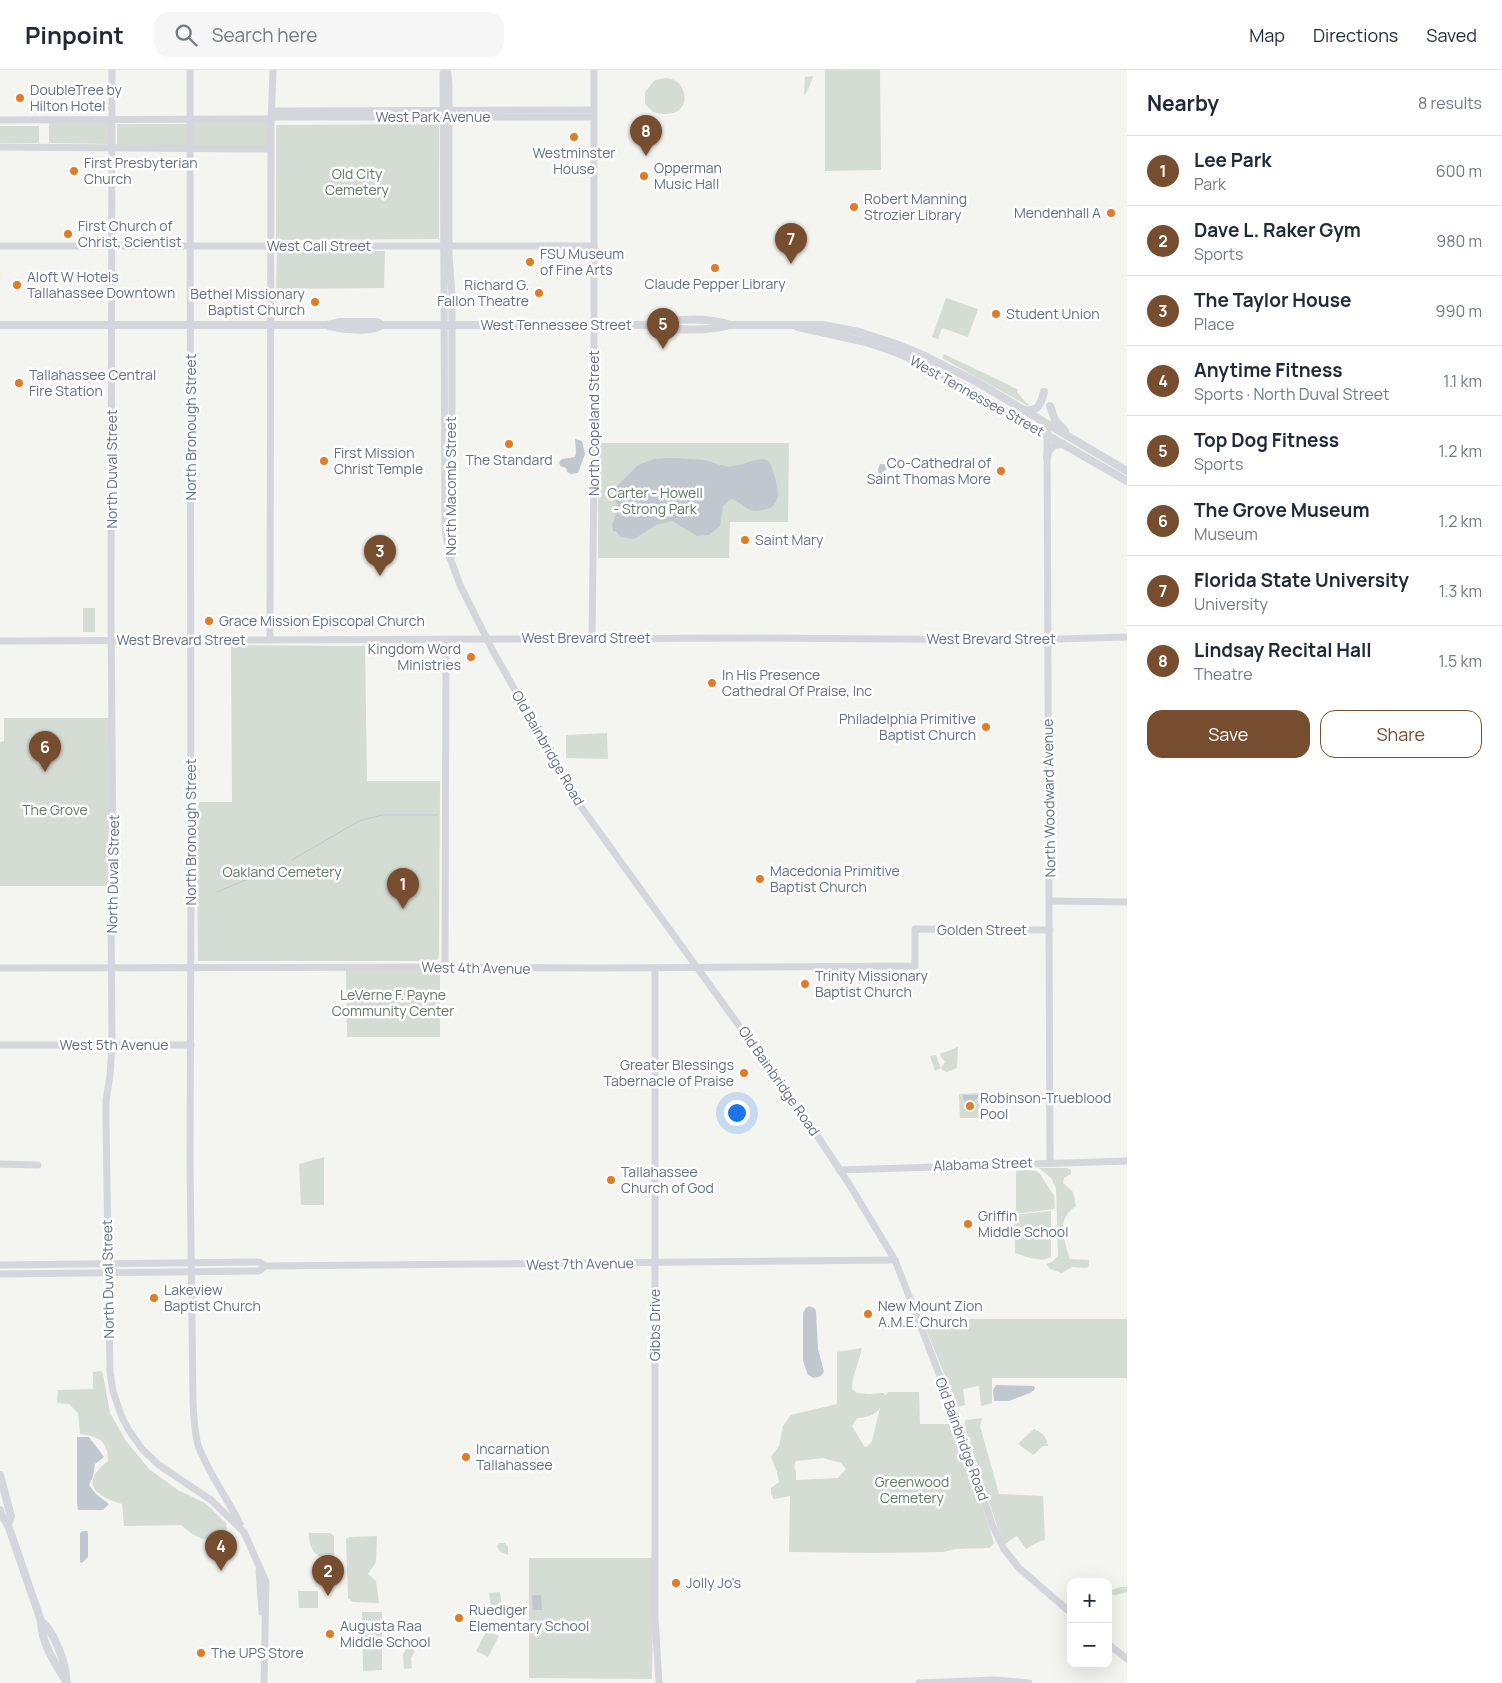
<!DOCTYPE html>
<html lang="en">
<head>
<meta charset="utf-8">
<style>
	:root { --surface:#fff; --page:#f6f6f7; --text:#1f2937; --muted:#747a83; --line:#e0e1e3; --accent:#764e2f }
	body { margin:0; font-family:Manrope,sans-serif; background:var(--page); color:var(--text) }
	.controls { position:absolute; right:15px; bottom:15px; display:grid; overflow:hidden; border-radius:10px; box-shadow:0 5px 20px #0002 }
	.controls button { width:45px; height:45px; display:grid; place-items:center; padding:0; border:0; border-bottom:1px solid var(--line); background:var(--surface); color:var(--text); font:25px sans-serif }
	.you { position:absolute; left:736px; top:1042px; width:18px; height:18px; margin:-12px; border:4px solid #fff; border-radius:50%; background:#1a73e8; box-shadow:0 0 0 8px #1a73e833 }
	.badge { display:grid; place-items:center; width:32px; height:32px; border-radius:50%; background:var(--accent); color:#fff; font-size:16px; font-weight:700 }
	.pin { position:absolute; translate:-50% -41px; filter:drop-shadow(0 1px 2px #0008) }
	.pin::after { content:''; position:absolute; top:26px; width:18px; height:15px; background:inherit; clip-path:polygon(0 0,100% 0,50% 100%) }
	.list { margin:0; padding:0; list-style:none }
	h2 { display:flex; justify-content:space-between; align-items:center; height:65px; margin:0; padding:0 20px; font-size:21px }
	h2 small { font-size:16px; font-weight:400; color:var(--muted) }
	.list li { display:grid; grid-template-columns:32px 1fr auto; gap:15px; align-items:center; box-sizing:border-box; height:70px; padding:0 20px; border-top:1px solid var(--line) }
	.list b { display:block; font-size:19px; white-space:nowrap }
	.list p { margin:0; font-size:16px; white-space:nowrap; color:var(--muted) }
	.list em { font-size:16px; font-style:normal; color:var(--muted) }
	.actions { display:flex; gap:10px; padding:15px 20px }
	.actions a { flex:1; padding:11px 0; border:1px solid var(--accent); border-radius:15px; text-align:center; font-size:18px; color:var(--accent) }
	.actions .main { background:var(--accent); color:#fff }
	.icon { flex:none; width:28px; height:28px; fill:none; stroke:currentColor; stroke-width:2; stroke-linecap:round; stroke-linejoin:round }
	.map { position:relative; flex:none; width:1127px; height:1613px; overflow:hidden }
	header { display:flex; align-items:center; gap:30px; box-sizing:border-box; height:70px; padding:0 25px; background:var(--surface); border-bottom:1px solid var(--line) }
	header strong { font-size:24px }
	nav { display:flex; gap:28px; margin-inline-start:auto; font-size:18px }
	.search { width:350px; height:45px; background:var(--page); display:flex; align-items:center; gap:12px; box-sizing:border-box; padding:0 18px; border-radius:15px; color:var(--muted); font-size:19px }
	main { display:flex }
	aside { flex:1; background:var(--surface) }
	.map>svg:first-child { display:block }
	.green { fill:#d4dcd3; fill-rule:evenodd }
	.water { fill:#c1c7cf }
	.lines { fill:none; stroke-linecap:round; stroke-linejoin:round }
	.stream { stroke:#c1c7cf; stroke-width:1 }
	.secondary { stroke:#d4d6dc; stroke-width:7 }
	.primary { stroke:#d4d6dc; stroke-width:8 }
	.poi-dot { fill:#e17b25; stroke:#fff; stroke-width:2 }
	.labels { text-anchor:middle; stroke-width:5; stroke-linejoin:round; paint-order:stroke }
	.poi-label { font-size:14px; fill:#646e82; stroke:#fff; text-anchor:start }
	.street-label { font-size:14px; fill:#646e82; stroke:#fff }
	.park-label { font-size:14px; fill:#637964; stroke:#fff }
</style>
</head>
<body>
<header>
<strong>Pinpoint</strong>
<div class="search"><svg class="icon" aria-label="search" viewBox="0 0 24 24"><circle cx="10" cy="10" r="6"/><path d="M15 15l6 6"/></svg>Search here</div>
<nav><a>Map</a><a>Directions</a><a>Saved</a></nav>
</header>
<main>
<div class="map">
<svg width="1127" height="1613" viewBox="0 0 1127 1613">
	<rect width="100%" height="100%" fill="#f4f5f1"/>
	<!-- green -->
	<g class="green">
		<polygon points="825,0 880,0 881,100 825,101"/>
		<path d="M813,6C812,10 808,22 804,25L805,7Z"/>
		<path d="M665,8C691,8 695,54 653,42L645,34V22L655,10Z"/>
		<rect x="193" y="52" width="76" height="25"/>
		<polygon points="49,53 109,53 109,74 49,73"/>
		<rect x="117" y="54" width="70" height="22"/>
		<polygon points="439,54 439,169 276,170 276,55"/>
		<rect x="0" y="56" width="39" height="17"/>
		<polygon points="385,181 384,218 276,219 277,183 281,182"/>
		<polygon points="946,228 978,239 968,267 942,258 938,269 932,267"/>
		<path d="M944,284C967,296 991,305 1014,318L1018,319L1017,322L1030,337L942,288Z"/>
		<polygon points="598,373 789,373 788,452 730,452 729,488 598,488"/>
		<rect x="83" y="538" width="12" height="24"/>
		<polygon points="231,575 365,576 367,711 440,711 439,884 438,889 435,891 198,891 196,732 232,732"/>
		<polygon points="4,648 109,648 110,816 0,816 0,672 4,671"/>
		<polygon points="607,663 608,689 566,688 566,665"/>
		<polygon points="346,900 440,900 440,967 347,967"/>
		<polygon points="958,977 957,998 947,1002 942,1000 941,998 935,1001 930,986 936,985 941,998 945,992 941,987 940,984"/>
		<polygon points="980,1023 981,1048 960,1048 959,1024"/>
		<polygon points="324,1087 324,1135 301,1135 299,1094"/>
		<path d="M1039,1098H1067L1071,1100V1104L1064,1108L1063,1113L1073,1122L1076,1136C1072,1139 1068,1142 1065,1148C1060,1156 1066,1179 1070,1189L1089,1190V1196L1087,1198L1072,1197L1062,1203L1050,1199L1046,1194L1052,1192L1058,1186L1056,1118L1051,1108Z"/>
		<polygon points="1026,1100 1036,1101 1040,1104 1054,1126 1055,1139 1022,1143 1018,1143 1016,1140 1016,1101"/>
		<path d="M1051,1141V1187C1041,1193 1026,1187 1015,1183L1014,1145Z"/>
		<polygon points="935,1249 1127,1249 1127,1308 992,1308 992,1333 981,1336 979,1316 963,1319 965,1335 958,1337 925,1257 926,1254"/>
		<path d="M862,1278C859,1292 852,1306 852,1319L857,1323L869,1324L884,1323L885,1325L889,1322H919L920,1354H955L966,1384L994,1473L990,1478L955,1479L944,1482L873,1483L789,1482L790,1426L774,1429L771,1424V1418L779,1412L777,1402L771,1387L779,1376L783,1356L791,1345L837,1334V1282ZM880,1338L872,1371L867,1377L864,1376L852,1356L857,1348C866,1348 875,1345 880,1338ZM823,1388L841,1393L846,1399L838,1408L796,1410V1402L794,1396L796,1391Z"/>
		<path d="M101,1301L103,1304L110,1343L126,1371L149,1399L178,1420L205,1433L226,1453L227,1464C207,1475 196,1468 181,1455L124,1456L122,1434C95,1426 79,1413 108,1391C108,1371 98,1366 80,1364L78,1343L69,1334L57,1333L58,1320L93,1319V1302Z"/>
		<polygon points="982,1348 980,1356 999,1424 1043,1426 1045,1470 1038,1472 1026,1479 1017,1466 1005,1474 997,1456 964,1354 966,1350"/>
		<path d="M1034,1359C1043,1363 1046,1366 1048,1376H1043L1033,1385L1018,1374Z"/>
		<path d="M309,1463H330L334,1466V1488C317,1491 308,1479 309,1463Z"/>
		<polygon points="377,1466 376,1492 368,1504 376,1511 379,1533 353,1532 348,1528 346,1469 350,1467"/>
		<polygon points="499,1473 505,1473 508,1477 508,1485 500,1482 497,1476"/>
		<polygon points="529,1488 654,1488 652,1609 529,1608"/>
		<polygon points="1121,1517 1127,1517 1127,1522 1116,1525 1108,1524 1108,1521"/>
		<polygon points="298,1521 318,1521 318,1538 299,1538"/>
		<polygon points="500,1522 502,1537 491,1538 489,1523"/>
		<polygon points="362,1542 382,1542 382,1600 363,1601"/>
		<polygon points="487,1560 499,1566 488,1587 476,1581"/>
		<polygon points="411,1578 415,1581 411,1588 412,1598 405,1599 404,1598 403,1585 406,1579"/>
	</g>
	<!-- water -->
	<g class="water">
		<polygon points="575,369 582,371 585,384 578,403 571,404 567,402 566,398 560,396 559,392 562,389 575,387 576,383"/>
		<path d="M669,388C680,388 692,389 704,390C713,392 724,398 734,396C745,395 756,387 767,390C772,392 779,420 778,426C777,429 775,434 773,436C769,439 763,440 758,441C746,442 741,431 731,429L723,436L720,456L709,465L697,466L672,451L656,455L634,469L620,467L617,462L613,461L612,455L618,438L614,427L617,416L638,395L654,389Z"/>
		<polygon points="880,394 885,394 887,399 884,401 887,404 885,410 880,410 878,399"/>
		<polygon points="963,1025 978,1025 978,1028 974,1030 976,1034 974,1039 967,1040 968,1035 963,1029"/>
		<polygon points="809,1236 814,1238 816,1241 818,1279 824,1302 821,1306 814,1308 808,1305 803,1291 803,1243 806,1238"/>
		<polygon points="996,1315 1034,1316 1035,1319 1030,1323 1009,1331 994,1331 993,1320"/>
		<polygon points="77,1367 89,1367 104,1387 95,1394 93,1406 89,1415 96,1424 109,1434 103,1440 78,1440 77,1433"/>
		<polygon points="83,1461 87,1461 88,1463 88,1487 82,1493 80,1492 80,1463"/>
		<polygon points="532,1525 541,1525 542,1540 533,1540"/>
	</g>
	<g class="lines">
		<!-- stream -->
		<g class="stream">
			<polyline points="292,790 359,751 382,745 437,745"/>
			<polyline points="217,822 284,794"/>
		</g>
		<!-- secondary -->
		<g class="secondary">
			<polyline points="112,0 111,539 113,799 111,842 112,975 110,1005 106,1031 106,1052 110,1302 113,1321 121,1345 128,1359 142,1379 159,1395 211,1430 244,1462 266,1512 264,1613"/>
			<path d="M190,0L191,817L190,1093L193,1332C194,1347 194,1361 198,1375C208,1403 227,1427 240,1454"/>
			<polyline points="445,0 443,3 445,459 449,485 460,515 493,581 579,734 805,1047 849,1114 895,1190 962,1363 993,1457 1004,1479 1019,1498 1071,1543"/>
			<polyline points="446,0 448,3 449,17 449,185 452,226 452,486"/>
			<polyline points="272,41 594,40"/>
			<polyline points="272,47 594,47"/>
			<polyline points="0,50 271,49"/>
			<polyline points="0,77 271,79"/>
			<polyline points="0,176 594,176"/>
			<path d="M1048,355L1047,364C1047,607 1050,849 1050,1092"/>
			<polyline points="592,568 594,407 594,0"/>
			<polyline points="270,570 271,53 273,0"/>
			<polyline points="0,571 758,568 1022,570 1127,567"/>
			<polyline points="1050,831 1127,832"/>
			<polyline points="445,897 446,570"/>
			<polyline points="0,898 445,897 596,898 915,896 915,859 1050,860"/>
			<polyline points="655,898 655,1547 659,1613"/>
			<polyline points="0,975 191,975"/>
			<polyline points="0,1094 38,1095"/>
			<polyline points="839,1100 1127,1091"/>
			<polyline points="0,1195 259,1192 265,1196"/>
			<polyline points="0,1204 259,1201 265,1196 895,1190"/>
			<polyline points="259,1501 262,1542"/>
			<polyline points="1108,1574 1127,1589"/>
			<polyline points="919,1613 995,1610 1029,1613"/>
		</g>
		<!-- primary -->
		<g class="primary">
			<path d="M651,254C673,249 709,247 730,255"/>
			<path d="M0,255H327L340,252H377L382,255H647C671,260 707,262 730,255H823L859,262L896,274L925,286L975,311L1127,401"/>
			<path d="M329,256C342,259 372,263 382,255"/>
			<polyline points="798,257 866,272 898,283 927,296 1127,411"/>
			<polyline points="1050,336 1055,350 1065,361"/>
			<path d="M1025,340C1038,342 1041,334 1044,322"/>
			<polyline points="1047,387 1048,382 1054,375 1063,374"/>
			<polyline points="0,1405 11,1446 8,1455"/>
			<path d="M0,1440L2,1446L8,1455L41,1551C41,1573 56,1595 67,1613"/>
			<path d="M41,1551C54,1561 67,1595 66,1611"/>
		</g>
	</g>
	<!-- markers -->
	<g class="poi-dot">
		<circle cx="20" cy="28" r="5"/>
		<circle cx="574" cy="67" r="5"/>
		<circle cx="74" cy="101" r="5"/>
		<circle cx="644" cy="106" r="5"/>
		<circle cx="854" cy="137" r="5"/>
		<circle cx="1111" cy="143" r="5"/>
		<circle cx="68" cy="164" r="5"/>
		<circle cx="530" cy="192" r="5"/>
		<circle cx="715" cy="198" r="5"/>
		<circle cx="17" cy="215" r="5"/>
		<circle cx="539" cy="223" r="5"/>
		<circle cx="315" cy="232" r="5"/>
		<circle cx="996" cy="244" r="5"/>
		<circle cx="19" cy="313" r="5"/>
		<circle cx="509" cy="374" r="5"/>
		<circle cx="324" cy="391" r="5"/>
		<circle cx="1001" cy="401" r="5"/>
		<circle cx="745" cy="470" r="5"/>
		<circle cx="209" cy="551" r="5"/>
		<circle cx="471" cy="587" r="5"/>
		<circle cx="712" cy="613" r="5"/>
		<circle cx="986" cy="657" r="5"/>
		<circle cx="760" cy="809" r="5"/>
		<circle cx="805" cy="914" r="5"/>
		<circle cx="744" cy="1003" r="5"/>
		<circle cx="970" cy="1036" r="5"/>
		<circle cx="611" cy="1110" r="5"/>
		<circle cx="968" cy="1154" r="5"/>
		<circle cx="154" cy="1228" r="5"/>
		<circle cx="868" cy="1244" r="5"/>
		<circle cx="466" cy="1387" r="5"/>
		<circle cx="676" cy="1513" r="5"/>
		<circle cx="459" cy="1548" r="5"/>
		<circle cx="330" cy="1564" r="5"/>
		<circle cx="201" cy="1583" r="5"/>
	</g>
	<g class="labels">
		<!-- poi labels -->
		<g class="poi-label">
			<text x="30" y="25">DoubleTree by<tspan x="30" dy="16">Hilton Hotel</tspan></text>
			<text x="574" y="88" text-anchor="middle">Westminster<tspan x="574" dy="16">House</tspan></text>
			<text x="84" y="98">First Presbyterian<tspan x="84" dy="16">Church</tspan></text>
			<text x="654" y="103">Opperman<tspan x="654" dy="16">Music Hall</tspan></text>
			<text x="864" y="134">Robert Manning<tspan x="864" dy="16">Strozier Library</tspan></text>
			<text x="1101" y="148" text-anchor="end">Mendenhall A</text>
			<text x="78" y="161">First Church of<tspan x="78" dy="16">Christ, Scientist</tspan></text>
			<text x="540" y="189">FSU Museum<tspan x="540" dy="16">of Fine Arts</tspan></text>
			<text x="27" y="212">Aloft W Hotels<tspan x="27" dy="16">Tallahassee Downtown</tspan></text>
			<text x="715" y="219" text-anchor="middle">Claude Pepper Library</text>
			<text x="529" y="220" text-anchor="end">Richard G.<tspan x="529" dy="16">Fallon Theatre</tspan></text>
			<text x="305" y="229" text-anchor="end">Bethel Missionary<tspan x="305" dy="16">Baptist Church</tspan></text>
			<text x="1006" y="249">Student Union</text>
			<text x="29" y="310">Tallahassee Central<tspan x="29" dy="16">Fire Station</tspan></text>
			<text x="334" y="388">First Mission<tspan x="334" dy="16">Christ Temple</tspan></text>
			<text x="509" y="395" text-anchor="middle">The Standard</text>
			<text x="991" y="398" text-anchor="end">Co-Cathedral of<tspan x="991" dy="16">Saint Thomas More</tspan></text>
			<text x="755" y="475">Saint Mary</text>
			<text x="219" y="556">Grace Mission Episcopal Church</text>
			<text x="461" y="584" text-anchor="end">Kingdom Word<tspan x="461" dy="16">Ministries</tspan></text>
			<text x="722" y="610">In His Presence<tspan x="722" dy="16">Cathedral Of Praise, Inc</tspan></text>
			<text x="976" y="654" text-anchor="end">Philadelphia Primitive<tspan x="976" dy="16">Baptist Church</tspan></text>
			<text x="770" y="806">Macedonia Primitive<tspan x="770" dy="16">Baptist Church</tspan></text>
			<text x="815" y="911">Trinity Missionary<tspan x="815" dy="16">Baptist Church</tspan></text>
			<text x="734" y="1000" text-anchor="end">Greater Blessings<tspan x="734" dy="16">Tabernacle of Praise</tspan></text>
			<text x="980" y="1033">Robinson-Trueblood<tspan x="980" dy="16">Pool</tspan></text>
			<text x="621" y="1107">Tallahassee<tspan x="621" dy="16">Church of God</tspan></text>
			<text x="978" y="1151">Griffin<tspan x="978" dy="16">Middle School</tspan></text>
			<text x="164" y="1225">Lakeview<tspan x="164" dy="16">Baptist Church</tspan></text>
			<text x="878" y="1241">New Mount Zion<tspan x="878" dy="16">A.M.E. Church</tspan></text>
			<text x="476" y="1384">Incarnation<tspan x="476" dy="16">Tallahassee</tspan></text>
			<text x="686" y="1518">Jolly Jo's</text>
			<text x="469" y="1545">Ruediger<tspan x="469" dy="16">Elementary School</tspan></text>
			<text x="340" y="1561">Augusta Raa<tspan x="340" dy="16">Middle School</tspan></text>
			<text x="211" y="1588">The UPS Store</text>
		</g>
		<!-- street labels -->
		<g class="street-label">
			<text x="433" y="52">West Park Avenue</text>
			<text x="319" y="181">West Call Street</text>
			<text x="556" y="260">West Tennessee Street</text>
			<text transform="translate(977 326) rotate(29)" y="5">West Tennessee Street</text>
			<text transform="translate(594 353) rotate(-90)" y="5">North Copeland Street</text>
			<text transform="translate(191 357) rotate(-90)" y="5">North Bronough Street</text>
			<text transform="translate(112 399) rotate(-90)" y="5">North Duval Street</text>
			<text transform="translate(451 416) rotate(-90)" y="5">North Macomb Street</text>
			<text x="586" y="573">West Brevard Street</text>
			<text x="991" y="574">West Brevard Street</text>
			<text x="181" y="575">West Brevard Street</text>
			<text transform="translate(548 678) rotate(60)" y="5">Old Bainbridge Road</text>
			<text transform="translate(1049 728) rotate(-91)" y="5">North Woodward Avenue</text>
			<text transform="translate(191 762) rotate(-90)" y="5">North Bronough Street</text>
			<text transform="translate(113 804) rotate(-89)" y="5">North Duval Street</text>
			<text x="982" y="865">Golden Street</text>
			<text transform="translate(476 898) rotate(1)" y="5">West 4th Avenue</text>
			<text x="114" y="980">West 5th Avenue</text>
			<text transform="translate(779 1011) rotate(55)" y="5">Old Bainbridge Road</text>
			<text transform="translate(983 1094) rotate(-2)" y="5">Alabama Street</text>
			<text transform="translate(580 1194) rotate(-1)" y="5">West 7th Avenue</text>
			<text transform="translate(108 1209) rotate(-91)" y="5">North Duval Street</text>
			<text transform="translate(655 1255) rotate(-90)" y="5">Gibbs Drive</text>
			<text transform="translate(962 1369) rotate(70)" y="5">Old Bainbridge Road</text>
		</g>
		<!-- park labels -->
		<g class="park-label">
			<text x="357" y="109">Old City<tspan x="357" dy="16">Cemetery</tspan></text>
			<text x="655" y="428">Carter - Howell<tspan x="655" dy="16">- Strong Park</tspan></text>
			<text x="55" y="745">The Grove</text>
			<text x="282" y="807">Oakland Cemetery</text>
			<text x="393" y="930">LeVerne F. Payne<tspan x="393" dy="16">Community Center</tspan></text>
			<text x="912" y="1417">Greenwood<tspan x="912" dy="16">Cemetery</tspan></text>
		</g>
	</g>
</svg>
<div class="controls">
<button>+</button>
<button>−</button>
</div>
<div class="you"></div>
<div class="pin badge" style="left:403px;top:839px">1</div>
<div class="pin badge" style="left:328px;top:1526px">2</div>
<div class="pin badge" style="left:380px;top:506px">3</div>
<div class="pin badge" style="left:221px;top:1501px">4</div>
<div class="pin badge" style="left:663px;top:279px">5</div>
<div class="pin badge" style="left:45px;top:702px">6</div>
<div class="pin badge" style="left:791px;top:194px">7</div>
<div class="pin badge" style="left:646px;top:86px">8</div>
</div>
<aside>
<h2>Nearby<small>8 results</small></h2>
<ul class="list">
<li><span class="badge">1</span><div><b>Lee Park</b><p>Park</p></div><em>600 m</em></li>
<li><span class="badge">2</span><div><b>Dave L. Raker Gym</b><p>Sports</p></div><em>980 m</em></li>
<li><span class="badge">3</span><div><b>The Taylor House</b><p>Place</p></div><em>990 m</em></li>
<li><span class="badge">4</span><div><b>Anytime Fitness</b><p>Sports · North Duval Street</p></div><em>1.1 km</em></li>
<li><span class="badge">5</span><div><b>Top Dog Fitness</b><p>Sports</p></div><em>1.2 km</em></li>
<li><span class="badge">6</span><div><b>The Grove Museum</b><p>Museum</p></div><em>1.2 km</em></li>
<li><span class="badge">7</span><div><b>Florida State University</b><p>University</p></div><em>1.3 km</em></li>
<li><span class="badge">8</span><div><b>Lindsay Recital Hall</b><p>Theatre</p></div><em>1.5 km</em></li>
</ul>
<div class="actions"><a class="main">Save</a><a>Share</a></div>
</aside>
</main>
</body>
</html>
